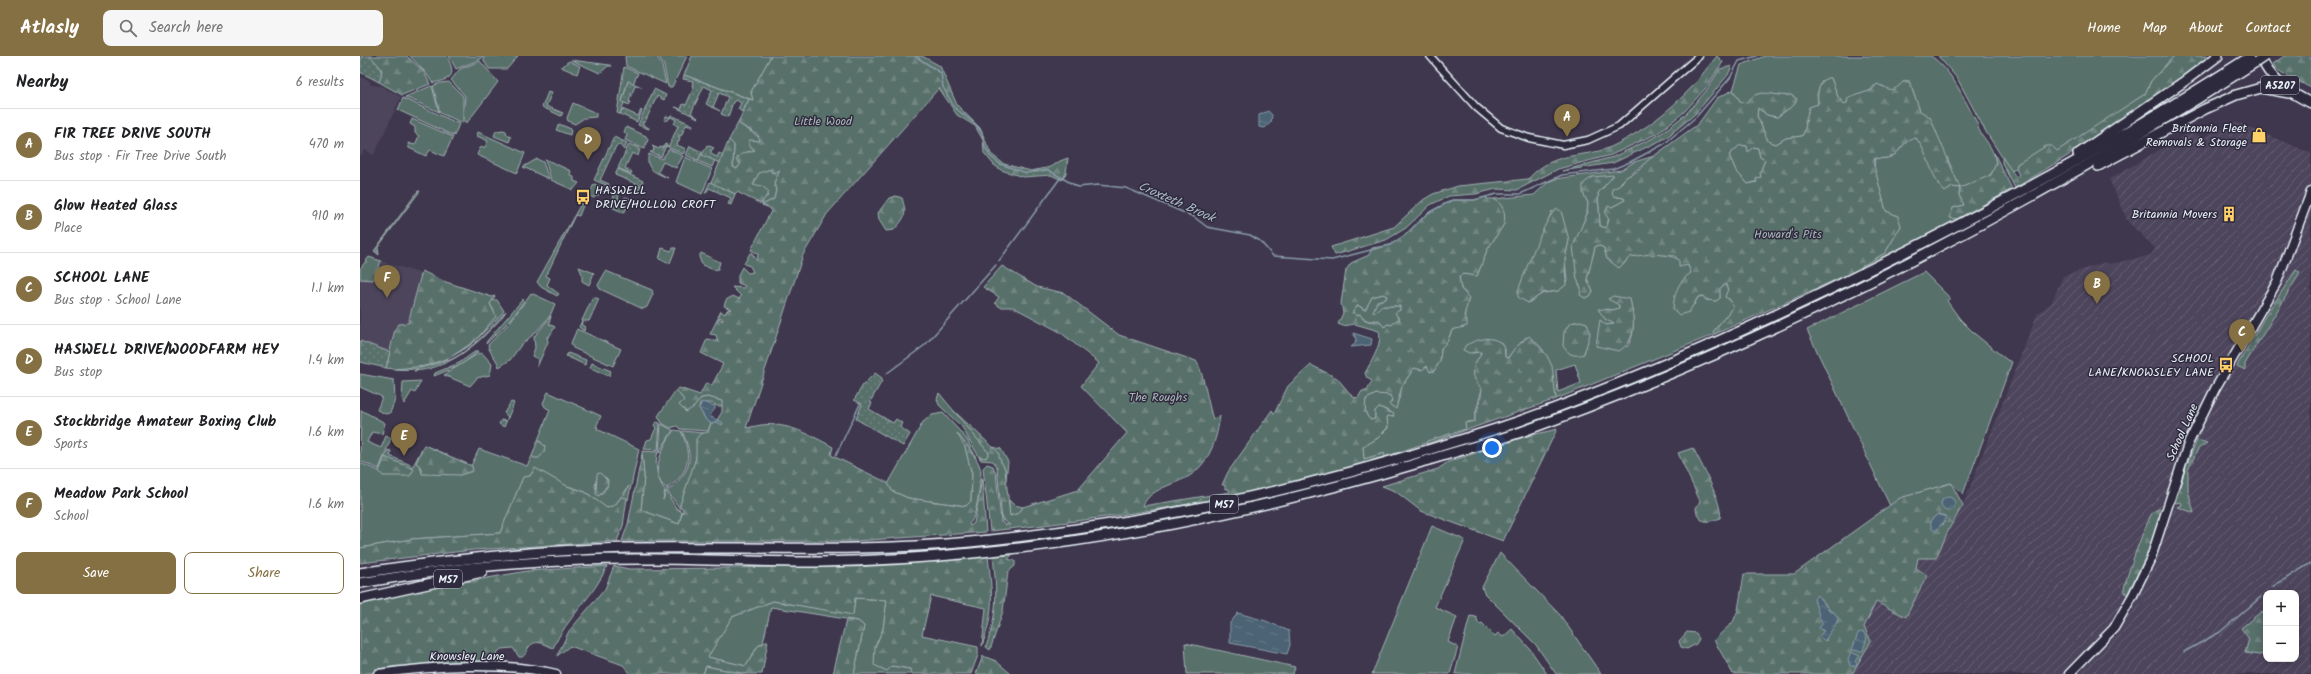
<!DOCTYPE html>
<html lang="en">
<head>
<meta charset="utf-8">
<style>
	:root { --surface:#fff; --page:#f6f6f6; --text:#202124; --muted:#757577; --line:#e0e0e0; --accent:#847042 }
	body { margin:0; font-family:Kalam,sans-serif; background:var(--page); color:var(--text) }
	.controls { position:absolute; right:12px; bottom:12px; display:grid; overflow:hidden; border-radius:8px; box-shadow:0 2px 10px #0003 }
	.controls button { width:36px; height:36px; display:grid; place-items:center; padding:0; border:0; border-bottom:1px solid var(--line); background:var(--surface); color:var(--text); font:20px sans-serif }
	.you { position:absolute; left:1132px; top:392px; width:14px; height:14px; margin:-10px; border:3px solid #fff; border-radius:50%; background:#1a73e8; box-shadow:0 0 0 6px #1a73e833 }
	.badge { display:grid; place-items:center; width:26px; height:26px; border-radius:50%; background:var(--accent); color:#fff; font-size:13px; font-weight:700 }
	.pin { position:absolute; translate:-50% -33px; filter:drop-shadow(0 1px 2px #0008) }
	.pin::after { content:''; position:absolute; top:21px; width:14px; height:12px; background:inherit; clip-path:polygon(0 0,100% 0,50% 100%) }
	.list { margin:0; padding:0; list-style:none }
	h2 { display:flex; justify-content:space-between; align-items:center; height:52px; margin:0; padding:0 16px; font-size:17px }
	h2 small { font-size:13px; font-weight:400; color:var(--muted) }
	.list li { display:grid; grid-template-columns:26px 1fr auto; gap:12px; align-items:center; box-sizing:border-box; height:72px; padding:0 16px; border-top:1px solid var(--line) }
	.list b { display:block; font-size:15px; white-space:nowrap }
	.list p { margin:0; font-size:13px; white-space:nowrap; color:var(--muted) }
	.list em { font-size:13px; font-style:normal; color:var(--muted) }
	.actions { display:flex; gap:8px; padding:12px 16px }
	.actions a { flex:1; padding:9px 0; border:1px solid var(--accent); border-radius:8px; text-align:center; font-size:14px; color:var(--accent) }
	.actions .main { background:var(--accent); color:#fff }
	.icon { flex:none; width:22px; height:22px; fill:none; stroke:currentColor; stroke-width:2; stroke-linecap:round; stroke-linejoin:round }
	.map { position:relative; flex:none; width:1951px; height:618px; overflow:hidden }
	header { display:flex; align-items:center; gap:24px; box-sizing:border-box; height:56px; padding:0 20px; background:var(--accent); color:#fff }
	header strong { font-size:19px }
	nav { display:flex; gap:22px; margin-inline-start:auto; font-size:14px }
	.search { width:280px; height:36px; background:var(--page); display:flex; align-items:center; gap:10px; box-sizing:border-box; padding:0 14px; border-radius:8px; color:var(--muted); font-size:15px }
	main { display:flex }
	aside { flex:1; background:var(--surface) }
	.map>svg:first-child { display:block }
	.built { fill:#4d445b }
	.industrial { fill:url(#industrial-furrows); fill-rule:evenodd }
	.grass { fill:#59706b; stroke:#a0b0b2; fill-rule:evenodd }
	.forest { fill:url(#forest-firs); stroke:#a0b0b2; fill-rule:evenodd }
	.park { fill:url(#park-dots); stroke:#a0b0b2 }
	.water { fill:url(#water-ripples); stroke:#8a9ca9 }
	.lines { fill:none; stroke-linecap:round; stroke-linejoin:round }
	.stream { stroke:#8a9ca9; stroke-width:1.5 }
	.minor-casing { stroke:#e8f1f8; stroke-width:9 }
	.major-casing { stroke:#e8f1f8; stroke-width:11 }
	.highway-casing { stroke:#e8f1f8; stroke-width:12 }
	.minor { stroke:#2f2a3d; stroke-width:6 }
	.major { stroke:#2f2a3d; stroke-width:8 }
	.highway { stroke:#2f2a3d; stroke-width:9 }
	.highway-bridge-casing { stroke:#e8f1f8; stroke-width:12; stroke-linecap:butt }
	.highway-bridge { stroke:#2f2a3d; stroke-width:9 }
	.labels { text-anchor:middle; stroke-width:3; stroke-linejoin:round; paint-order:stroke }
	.shield { fill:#2f2a3d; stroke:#b0b5c0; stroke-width:1 }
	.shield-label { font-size:11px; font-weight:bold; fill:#e8f1f8 }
	.park-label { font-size:12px; fill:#a8b7b9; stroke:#2f2a3d }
	.poi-label { font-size:12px; fill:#e8f1f8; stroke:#2f2a3d; text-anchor:end }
	.street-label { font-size:12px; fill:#e8f1f8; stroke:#2f2a3d }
	.water-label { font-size:13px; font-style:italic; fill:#a9b9c4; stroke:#2f2a3d }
</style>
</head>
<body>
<header>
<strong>Atlasly</strong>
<div class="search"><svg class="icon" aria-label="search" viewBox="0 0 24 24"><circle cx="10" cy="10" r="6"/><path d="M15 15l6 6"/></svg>Search here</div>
<nav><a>Home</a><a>Map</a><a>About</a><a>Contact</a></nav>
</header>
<main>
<aside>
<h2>Nearby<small>6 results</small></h2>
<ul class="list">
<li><span class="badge">A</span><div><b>FIR TREE DRIVE SOUTH</b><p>Bus stop · Fir Tree Drive South</p></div><em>470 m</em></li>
<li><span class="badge">B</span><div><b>Glow Heated Glass</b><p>Place</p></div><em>910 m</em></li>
<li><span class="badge">C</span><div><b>SCHOOL LANE</b><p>Bus stop · School Lane</p></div><em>1.1 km</em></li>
<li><span class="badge">D</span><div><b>HASWELL DRIVE/WOODFARM HEY</b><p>Bus stop</p></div><em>1.4 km</em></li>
<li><span class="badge">E</span><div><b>Stockbridge Amateur Boxing Club</b><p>Sports</p></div><em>1.6 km</em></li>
<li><span class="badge">F</span><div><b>Meadow Park School</b><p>School</p></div><em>1.6 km</em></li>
</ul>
<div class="actions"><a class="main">Save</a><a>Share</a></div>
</aside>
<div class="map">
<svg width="1951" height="618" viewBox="0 0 1951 618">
	<defs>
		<pattern id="industrial-furrows" width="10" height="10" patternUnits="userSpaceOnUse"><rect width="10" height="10" fill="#4d445b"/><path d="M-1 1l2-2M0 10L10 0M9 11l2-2" fill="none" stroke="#675f73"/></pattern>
		<pattern id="forest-firs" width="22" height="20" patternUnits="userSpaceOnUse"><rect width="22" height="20" fill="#59706b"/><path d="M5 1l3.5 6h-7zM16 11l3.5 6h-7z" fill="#718581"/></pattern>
		<pattern id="park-dots" width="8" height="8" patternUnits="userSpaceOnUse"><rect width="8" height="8" fill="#59706b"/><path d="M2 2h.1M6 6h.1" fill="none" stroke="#718581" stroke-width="1.8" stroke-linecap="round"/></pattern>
		<pattern id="water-ripples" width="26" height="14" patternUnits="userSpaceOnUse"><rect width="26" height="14" fill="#4b6475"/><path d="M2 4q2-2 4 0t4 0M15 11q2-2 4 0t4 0" fill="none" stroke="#657b89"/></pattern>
	</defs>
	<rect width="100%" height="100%" fill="#3f374d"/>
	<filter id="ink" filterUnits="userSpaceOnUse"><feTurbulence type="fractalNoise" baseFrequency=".025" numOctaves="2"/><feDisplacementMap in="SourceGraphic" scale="8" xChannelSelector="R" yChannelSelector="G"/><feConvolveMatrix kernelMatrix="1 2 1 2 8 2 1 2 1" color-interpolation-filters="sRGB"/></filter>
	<g filter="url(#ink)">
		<!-- built -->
		<g class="built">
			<polygon points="0,21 9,24 11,29 21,30 41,41 14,99 5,94 2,99 0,98"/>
			<polygon points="9,201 62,218 48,267 39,268 35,273 26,312 0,306 0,213"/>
		</g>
		<!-- industrial -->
		<path class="industrial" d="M1876,66L1951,97V618H1492L1500,606L1504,572L1516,546L1546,561L1558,501L1589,473L1603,449L1677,258L1691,247L1703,220L1746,206L1750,208L1791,199L1795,192L1768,166L1749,123L1832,75L1842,82ZM1906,537H1936V603H1906Z"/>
		<!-- grass -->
		<g class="grass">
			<path d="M50,0H87C96,19 93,23 73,27L65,16Z"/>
			<polygon points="89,0 123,0 121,3 96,13"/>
			<polygon points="124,0 158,0 147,13 129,13 124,5"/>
			<polygon points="265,0 297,0 302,10 306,28 266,10"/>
			<polygon points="299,0 327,0 312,31 308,31 304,10"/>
			<polygon points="332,0 411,0 391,36 393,44 324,19"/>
			<path d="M1405,0H1571C1593,15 1603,42 1616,65C1618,68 1618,73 1620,76C1626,85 1640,101 1634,113C1630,124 1610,128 1600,132L1599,139L1604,149L1593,152L1592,155L1597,163L1594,165L1500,213L1502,210L1525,197L1541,170L1535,159L1526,155L1514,111L1515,102C1543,106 1537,85 1556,82L1563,90L1579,130L1588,134L1592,131L1600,132L1560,55L1549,25H1544L1535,34L1529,35L1523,30H1514C1508,40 1497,37 1489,42L1487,47L1484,48L1478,41L1471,22L1462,25L1457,38L1458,48L1445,63L1446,73L1442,80L1426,82L1416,88L1408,85L1397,60L1398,52L1407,59L1417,61L1435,48L1431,39C1422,41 1417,38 1409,38C1399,38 1393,43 1385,47L1380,45L1373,34L1381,9Z"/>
			<polygon points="1578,0 1814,0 1791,25 1785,38 1736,71 1696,96 1692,90 1657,108 1656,113 1651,115 1626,76 1597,22"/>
			<polygon points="211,4 250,9 252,10 248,10 240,17"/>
			<polygon points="120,5 138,26 106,68 103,60 105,40 91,24 100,13"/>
			<polygon points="209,5 220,10 217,18 201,11"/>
			<polygon points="264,11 278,17 273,28 268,25 262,45 264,47 260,58 257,57"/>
			<polygon points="89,26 103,40 103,67 80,57 73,30 80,27"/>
			<polygon points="72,30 79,56 45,41 71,30"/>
			<polygon points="188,36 192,37 186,50 203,57 201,60 182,51"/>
			<polygon points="43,42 99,68 94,80 38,54"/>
			<polygon points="213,47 236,57 236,61 224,62 215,68 208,65 207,62"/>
			<polygon points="52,63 93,81 84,100 70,94 66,100 49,92 48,87 55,89 59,80 55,77 55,71 50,68"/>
			<polygon points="378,67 400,82 400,85 391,91 395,94 387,98 377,113 373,111 374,89 369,84"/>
			<polygon points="199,68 211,73 210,79 196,74"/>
			<polygon points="266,71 286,80 288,84 284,93 265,84 267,79 264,76"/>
			<polygon points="143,74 146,75 147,79 151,81 149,86 134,80 136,75"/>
			<polygon points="118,76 165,97 157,117 117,99 120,92 125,91 128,85 117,80"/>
			<path d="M1380,89L1398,92L1400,101L1405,104C1398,119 1407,123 1388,128L1376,115L1369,99Z"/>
			<path d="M309,93L323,100L316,112L303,106L298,116L308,122C296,117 284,113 289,98L302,103Z"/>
			<polygon points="341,98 355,104 352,111 338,105"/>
			<path d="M1294,100L1261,126L1257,141L1264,142L1265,144L1252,151L1246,172L1240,170L1238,137L1245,130L1223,137L1228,147L1227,158L1223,167L1216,205L1217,223L1221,232V239L1225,242L1230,240L1233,235L1227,223L1235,191L1238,189L1244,192L1247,203L1264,208C1265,207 1268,202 1270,201C1283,194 1319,198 1328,210C1335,219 1333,239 1334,249L1338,241L1343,240L1346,244L1356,245L1360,242L1359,232L1366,228L1373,251L1353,276L1355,278L1196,343C1196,337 1193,331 1192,325C1191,308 1184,286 1166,281L1147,302L1145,301V293L1142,287L1126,282L1112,297L1121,296C1121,300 1119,301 1117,304C1110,316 1115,324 1122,333L1115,359V366H1108L1106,373L1028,400L1024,401L1025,397L1004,403L1003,391L1018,382L1028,372L1027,362L1031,356L1019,351L1015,355V363L1011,364C1004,360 1005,350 1006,343L1016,338L1031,339L1032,345L1039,343L1042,330L1054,312L1058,313L1067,310L1074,315L1080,305L1081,292L1087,286L1092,274L1098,271H1104L1106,237L1101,233L1099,220L1103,218L1117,220L1127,194L1144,168C1146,157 1143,149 1134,143L1174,139L1187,127L1195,123L1261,114L1274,106ZM1192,155L1209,184L1205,203L1207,225L1198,235L1183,237L1168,247L1158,235ZM1270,243C1273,259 1277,277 1267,291L1240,264L1246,269L1254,268L1245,263L1243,259L1247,253L1253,254L1259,252V249ZM1215,308L1221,327L1198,336L1196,314Z"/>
			<polygon points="325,101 352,113 342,138 316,126"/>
			<polygon points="177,103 183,106 189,123 163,111"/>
			<polygon points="185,103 211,115 210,119 214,121 214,125 219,127 213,134 191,124"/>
			<polygon points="412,113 414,117 420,114 414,127 416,134 414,143 402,149 403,143 408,140 393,129 399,116"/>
			<polygon points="234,128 246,133 249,131 252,132 233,142 229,139"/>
			<polygon points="255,136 259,138 258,144 261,146 265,141 271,143 264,157 247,149 251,149 254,140 252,139"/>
			<polygon points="222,146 224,147 219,160 215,159 186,220 190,222 187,229 199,238 197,240 181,231 177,226"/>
			<polygon points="302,192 311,195 313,192 316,192 310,207 299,203"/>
			<polygon points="341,197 360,206 358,213 354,214 342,209 339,201"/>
			<polygon points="219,211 234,217 229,229 222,225 222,218"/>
			<polygon points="246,215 292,234 293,238 287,251 283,253 240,233 238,229"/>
			<polygon points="1564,216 1590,242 1587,245 1600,263 1615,278 1647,304 1652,306 1603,438 1591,427 1541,442 1530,450 1447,274"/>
			<path d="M171,237L195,248L190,260L174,278L161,289L150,304L139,311C137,302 129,297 128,289L150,266Z"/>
			<polygon points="1023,238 1027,240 1026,243 1020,244 1016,256 1021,250 1041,250 1037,261 1040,264 1032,269 1028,268 1024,271 1016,264 1009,265 992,257 998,249 1004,254 1012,241"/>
			<polygon points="233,241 239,243 229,265 223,265 221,268 225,271 224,275 219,271"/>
			<polygon points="163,243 164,245 151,263 126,288 127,285"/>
			<path d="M132,244H137L144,255C115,287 82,318 35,313C74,309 121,298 134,255L130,248Z"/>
			<path d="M146,255C143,261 137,267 132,272C111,294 85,313 54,315C58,311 83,307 92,303C114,292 130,272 146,255Z"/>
			<polygon points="191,260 189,268 195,271 189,281 187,280 188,286 177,311 178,303 172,300 175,292 174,281"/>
			<polygon points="217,273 261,293 253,310 213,292 211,287"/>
			<polygon points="116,295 119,295 101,309 74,320 75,317 99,307"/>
			<polygon points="119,297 123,298 132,308 130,319 117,322 110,330 84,319"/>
			<polygon points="208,297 226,304 225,309 206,300"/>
			<polygon points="232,307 251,315 249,320 230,312"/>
			<polygon points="0,318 34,324 35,344 30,357 26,358 17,354 22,341 0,331"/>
			<polygon points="61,325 55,337 52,335 44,348 42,342 43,326"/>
			<polygon points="316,334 324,344 323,347 334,351 341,342 348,341 363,345 362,350 357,350 352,347 340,347 339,352 346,364 351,367 348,375 320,373 317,370 310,372 302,367 298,360"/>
			<path d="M188,336L241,360L236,371H238L237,373L279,393L268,444L263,441L269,430L255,449L247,452C239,450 233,440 225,436C212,430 191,428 183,416L173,415L170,420L163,422L140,477L52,483L0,492V407L19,415L28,394L31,395L30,400L53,410L64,389L111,410L119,393L167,410L172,400L174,402L185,390L178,384L190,354L185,351L183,347ZM245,421L248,424L247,431L241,439L235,431L236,424Z"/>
			<polygon points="579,337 629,397 626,402 619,401 602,371 579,349 577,343"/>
			<polygon points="151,346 154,347 144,371 139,368 141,364 146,365 148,361 144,357"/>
			<polygon points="1,354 25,367 22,378 12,376 7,386 21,392 26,380 31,382 19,413 0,405"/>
			<polygon points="583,357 607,383 616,402 597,377 605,391 612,419 611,445 606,450 548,442 532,435 528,428 563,366 572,359"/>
			<polygon points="296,366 300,367 298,394 284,393 287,384 291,383 296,372 294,369"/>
			<polygon points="301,368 313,374 299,397"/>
			<path d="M314,374L321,375C329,393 332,411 316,425C313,428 311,431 306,432C287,418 305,387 314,374Z"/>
			<path d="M322,375L344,377C333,380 338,391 336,401C333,417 325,434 320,449V453L306,433H310C332,413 334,403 322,375Z"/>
			<polygon points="633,391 641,393 648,406 646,423 645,413"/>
			<path d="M282,395L298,396C294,407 297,424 305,434L303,444L306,435L316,452L322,456L319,468L281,454L284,420Z"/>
			<polygon points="649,444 654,449 663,451 659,457 649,460"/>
			<polygon points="1072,470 1105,484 1075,551 1097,561 1088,586 1098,591 1090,618 1012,618"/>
			<polygon points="1140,497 1200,559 1241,618 1196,618 1176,589 1124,537 1122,531"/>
			<polygon points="495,542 527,544 523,573 515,591 532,610 550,613 552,618 494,618 504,570 498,565 411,551 403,587 398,590 386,610 347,601 372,561 413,545 493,558"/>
			<polygon points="1110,560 1116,561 1119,568 1122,567 1135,580 1138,577 1143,581 1152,573 1170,593 1187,618 1095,618"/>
			<polygon points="825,587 935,611 933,618 827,618"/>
			<polygon points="346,610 386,618 343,618"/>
		</g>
		<!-- forest -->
		<g class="forest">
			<polygon points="10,0 47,0 64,16 70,28 42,39 19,26 22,14"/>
			<path d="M411,0H562L580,10L597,49L620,72L631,98L644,108L671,115L691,111L700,105L708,102L706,117L702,124L691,119L663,121L641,114L634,109L624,97L623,84L615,70L597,59L579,32L467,158L443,199L386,372C391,371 396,370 401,369C427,366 451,379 473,391L471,399L528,427L532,435L548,442L606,450L611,445L612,419L605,391L607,389C612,397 621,408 621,417C620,427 617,463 609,468L610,470L614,467L622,423L626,476L495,485H262L268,468L282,398L284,420L281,454L319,468L323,454L320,449L336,402V383L340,378L348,376L351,367H353L356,365L362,369L363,367L357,364L362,356V345L348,341L341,342L334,351L326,356L319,349L324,344L316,334L319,332L340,339L346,327L352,329L363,308L341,297L347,283L358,285L356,279L350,278L358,262L363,265L362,262L358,261L361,255L365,258L367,254L371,253L364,250L366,244L373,240L379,243L381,240L372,231L385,232V230L378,227V219L382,211L388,217L393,216L390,210L384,208L390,197H392L397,205L398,198L391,194L411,155L410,152L402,149L414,143L416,134L414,127L420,114L414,117L411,116V113L399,117L393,129L402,130L409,136L401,148L377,136L375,138L351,127L369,84L374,89L373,111L377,113L381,107L377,106V102L383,97L395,94L389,89V84L400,85L398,79L378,67L389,43L393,44L391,36Z"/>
			<path d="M1357,0L1363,6L1345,33L1324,56L1298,77L1251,99L1198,113L1157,134L1136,133L1116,138L1089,140L1070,149L1046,172L1026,184L975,199L971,191L1034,171L1063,144L1073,138L1098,130L1168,123C1197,91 1226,105 1257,88C1286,73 1309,55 1332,31C1341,21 1348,10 1357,0Z"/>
			<polygon points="1814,0 1855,0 1740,80 1655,132 1642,107 1642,101 1656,121 1659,119 1656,113 1657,108 1686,90 1692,90 1697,95 1785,38 1791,25"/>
			<polygon points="1924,0 1951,0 1951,32 1917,14 1913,8"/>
			<polygon points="1372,10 1368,19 1335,58 1306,82 1253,107 1202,115 1253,101 1299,79 1326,58 1346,35 1360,13"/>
			<path d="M1467,22H1471L1478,41L1484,48L1487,47L1488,42L1512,34L1517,28C1532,34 1531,38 1544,25H1549L1560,55L1570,61L1600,132L1631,119L1636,107L1634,97L1652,133L1597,163L1590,162L1593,152L1604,149L1599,139L1600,132L1592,131L1585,136C1571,123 1569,98 1556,82C1537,84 1543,106 1515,102L1513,106L1526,155L1538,160L1541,170L1525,197L1502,210L1500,213L1355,278L1353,276L1373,251L1370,244L1365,241L1368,233L1366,228L1360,232V242L1356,245L1346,244L1343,240L1338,241L1329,256L1319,259L1313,253C1314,238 1318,225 1331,217L1328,209L1319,211V205L1315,200L1291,198L1270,201L1259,212L1247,203L1244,192L1238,189L1235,191L1227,223L1233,235L1230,240L1225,242L1220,239L1221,232L1217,223L1213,190L1227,158L1228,147L1223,137V128L1232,121L1254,119L1238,137L1240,170L1246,172L1249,164L1245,157L1248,150L1252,151L1265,144L1264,142L1253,140L1252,133L1259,130L1266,121L1278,115L1287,105L1338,68L1357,42L1373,34L1380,45L1385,47C1390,44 1393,39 1398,38C1407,35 1419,41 1431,39L1437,43L1435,48L1417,61L1407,59L1398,52L1397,60L1408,85L1416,88L1426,82L1442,80C1447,71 1446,61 1449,51L1458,48C1457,38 1458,27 1467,22ZM1380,89L1387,90L1388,96L1393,91L1398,92L1400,101L1405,104L1400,116L1401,121L1396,122L1397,126L1388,128L1376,115L1369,99Z"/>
			<polygon points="58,135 60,135 18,191 19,199 14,195"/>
			<path d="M536,140L542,142C547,158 546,161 534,174L526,175L519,164L518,157L529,142Z"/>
			<path d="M1126,141L1128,143H1134C1143,148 1146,157 1144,168L1127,194L1117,220L1103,218L1099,221L1101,233L1109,242L1104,260L1107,265V270L1092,274L1087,286L1081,292L1080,305L1074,315L1070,316L1067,310L1062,314L1054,312L1042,330L1036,353L1029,348L1032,345L1030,339L1016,338L1006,343C1005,350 1004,360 1011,364L1015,363V355L1019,351L1034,358L1033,361L1028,360L1027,362L1028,371L1018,382L1003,391L1004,403L1025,397L1024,401C897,441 763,461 630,475L623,412L627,408L633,410L636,417L641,465L645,469H650L642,464L637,411L633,405L621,404L619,401L626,402L629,397L593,354L639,397V401L645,413L650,460L659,457L663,451L718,434L767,377L721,330L739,307L700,276L653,251H640L635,247L639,241L623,231L642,210L677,231L704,237L759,279L836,305C843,313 848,349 853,363L860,360C857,381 852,400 836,415C823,428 790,430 783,450L870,436L869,433H865V429H862L868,416L912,354L914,358L928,330L951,309L977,322L993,341L998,342L1002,335H1007L1012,325L1007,322L1005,317C1011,306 1023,287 1019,275L995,268L983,270L978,268L983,257L981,247L986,214L991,207L1009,199L1012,192L1030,189L1045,179L1068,157L1092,144H1114ZM1023,238L1027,240L1026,243L1017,245L1013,256H1016L1021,250H1040V254L1035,257L1040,264H1036L1032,269L1028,268L1024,271L1019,264L1011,266L1003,263L1000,258L997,260L995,257H992L998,249L1005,254L1012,241Z"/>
			<path d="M1197,153L1201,155L1209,184L1205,203L1206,229L1198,235L1183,237L1168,247L1158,241V235C1163,221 1186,158 1197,153Z"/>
			<polygon points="9,201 21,205 13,224 0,223 0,213"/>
			<polygon points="1936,214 1940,217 1885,308 1885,314 1877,310 1904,262"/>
			<polygon points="62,215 83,225 132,241 135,240 130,248 136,260 116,284 91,301 65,310 35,313 26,312 35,273 39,268 48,267"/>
			<path d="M1253,240L1270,243C1274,262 1278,284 1259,295L1236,290L1240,264L1246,269L1254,268L1245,263L1238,253L1253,254L1259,252V249L1248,243Z"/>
			<path d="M1220,265L1227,267L1230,278L1224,298C1214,301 1209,299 1203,290L1204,276L1210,267Z"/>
			<path d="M1169,280L1186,298L1192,310L1196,343L1066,388L1067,385L1106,373L1105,367L1115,365V359L1120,347L1122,333C1114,324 1110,317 1117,304C1119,301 1121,300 1121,296L1109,297L1103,294L1106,289C1118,283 1134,278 1144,290L1145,301L1148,302L1154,293Z"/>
			<polygon points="1197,373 1143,485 1061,455 1035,435 1022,430 1078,413 1088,406 1160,382"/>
			<polygon points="178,384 185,390 184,396 179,402 174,402 172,400"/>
			<polygon points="1837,384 1847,387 1838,393 1828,414 1828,434 1834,457 1818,451 1822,449 1821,446 1815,447 1826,410"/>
			<polygon points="64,389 112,410 113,415 100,419 62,418 60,410 56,407"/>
			<path d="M1333,392C1340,405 1364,450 1360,462C1349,467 1337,468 1336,452L1340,445L1318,397Z"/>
			<polygon points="25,401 54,413 50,420 23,420 19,415"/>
			<polygon points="175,412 207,430 225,436 247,452 255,449 261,441 267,442 263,470 257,485 113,494 0,507 0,492 52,483 140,477 163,421 170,420"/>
			<polygon points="240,417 247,424 248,428 239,440 236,438 237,418"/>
			<path d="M1591,427L1603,449L1589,473L1576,502H1558L1556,512L1567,519L1546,561L1516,546L1504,571L1511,585L1492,618H1373L1354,584L1373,566L1378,554L1384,518H1434L1540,442ZM1578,458L1586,460L1583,469L1570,465ZM1460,541L1470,555L1476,559L1472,574L1466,579V585L1464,575L1460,573L1463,567Z"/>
			<path d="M1802,452L1788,496L1767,539L1764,534C1764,525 1788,461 1793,456C1795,454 1799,453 1802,452Z"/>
			<path d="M652,499L648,503L655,505V510L648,516L643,555L630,594L626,591C638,555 637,537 633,500Z"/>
			<path d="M628,500C632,538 635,553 622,590L626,552L571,540L562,579L618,591V599L611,618H552L550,613L532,610L527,615L514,609L515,591L523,573L527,544L495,542L493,559L413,545L372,561L348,601L386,610L398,590L408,585L402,618H386L346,610L343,618H271L263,609L210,590L197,600L209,575L245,533L254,510L269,513C389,512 509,511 628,500Z"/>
			<path d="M247,510C234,541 207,561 193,592C186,589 176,582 169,591C166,595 167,598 162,601H159L153,592L141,593L127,607L29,614L0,618V549L55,535L167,515Z"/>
			<polygon points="1902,555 1906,561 1906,596 1900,599 1885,597 1889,583 1881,572"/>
			<polygon points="486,564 498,565 504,570 494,618 473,618"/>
			<polygon points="1327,576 1336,577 1339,583 1336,588 1327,593 1321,591 1319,585"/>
			<polygon points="623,600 636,605 651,618 616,618"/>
		</g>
		<!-- park -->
		<g class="park">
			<path d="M1,0H10C18,9 25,13 19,26L0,16Z"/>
			<polygon points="324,19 389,43 382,56 378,53 381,47 376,44 373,46 368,61 361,58 368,41 359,37 353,51 360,55 346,48 352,34 344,30 331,57 338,62 315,51 321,53 323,48 326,49 334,31 332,30 333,25 323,23"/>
			<polygon points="268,25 282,31 275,30 269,45 271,46 269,49 262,46"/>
			<polygon points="294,33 306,39 304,44 297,40 285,66 283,66 282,68 289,72 289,73 278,69"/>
			<polygon points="262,53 278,60 281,54 282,55 277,66 260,58"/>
			<polygon points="311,59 333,69 332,71 326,69 321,80 318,80 320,82 317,89 326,93 323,98 306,90 301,101 290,96 293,96 294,92 292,90 299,93 300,91 303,92 305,88 309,90 318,70 314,68 316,64 311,61 307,65 304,64 306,60 310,61"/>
			<polygon points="254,81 267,87 264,94 260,89 256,90 242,120 240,124 249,128 248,130 234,124"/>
			<polygon points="269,88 280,93 278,100 272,97 265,112 272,116 271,118 258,112"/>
			<polygon points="347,89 354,92 351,95 351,98 357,101 359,97 363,99 360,107 342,99"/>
			<polygon points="330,90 342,96 338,105 326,99"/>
			<polygon points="258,113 283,125 278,136 276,135 279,129 255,119"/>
			<polygon points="350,126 375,138 371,149 368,148 371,142 349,132 346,137 345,137"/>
			<polygon points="0,285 30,296 26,312 0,306"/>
			<polygon points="515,317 522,322 522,325 510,346 512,347 509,353 533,367 536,363 542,367 540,371 550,378 543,390 496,363 502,348 494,344 503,329"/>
		</g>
		<!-- water -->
		<g class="water">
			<polygon points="908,55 912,59 911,66 905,72 899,71 899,59"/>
			<polygon points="993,277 1012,283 1011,289 991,291 995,288 996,282"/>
			<polygon points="342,346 355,350 355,353 349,360 363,367 362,369 356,365 352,368 346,364 339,352"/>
			<circle cx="1588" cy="448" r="7"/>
			<polygon points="1578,458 1587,461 1576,475 1572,473 1570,465"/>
			<path d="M1457,539L1470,555L1474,556L1478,562C1476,571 1468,577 1465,585L1459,580L1464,575L1459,572L1463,567L1461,566L1454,543Z"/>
			<polygon points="878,557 906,565 929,575 930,589 927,598 870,587 870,567"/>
			<polygon points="1503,576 1507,581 1503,595 1492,594 1498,577"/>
			<polygon points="1491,596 1500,600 1495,605 1497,608 1495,610 1490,610 1488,603"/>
		</g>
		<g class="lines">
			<!-- stream -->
			<g class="stream">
				<polyline points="555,0 581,17 583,31 594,51 617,70 622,77 625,91 630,100 640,108 666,117 688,114 718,131 738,129 766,132 834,161 847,171 890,179 900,185 913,200 972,204 1030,189 1045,179 1068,157 1092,144 1114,144 1137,138 1160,138 1202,119 1253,113 1270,106 1304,88 1336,61 1370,22 1379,5 1397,0"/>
				<polyline points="639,205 701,121"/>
				<polyline points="526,318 565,289 636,209"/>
				<polyline points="476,399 500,348"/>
				<polyline points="1912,531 1951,507"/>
				<polyline points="1824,596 1860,576 1901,541"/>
			</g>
			<!-- minor casing -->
			<g class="minor-casing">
				<polyline id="minor" points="1070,0 1116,51 1141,72 1169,82 1203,89 1228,84 1259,70 1339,0"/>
			</g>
			<!-- major casing -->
			<g class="major-casing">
				<g id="major">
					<path d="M18,618C71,610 143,605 196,618"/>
					<polyline points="1709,618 1754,572 1773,539 1791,502 1828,388 1855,333 1917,226 1951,136"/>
				</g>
			</g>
			<!-- highway casing -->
			<g class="highway-casing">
				<g id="highway">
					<path d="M1900,0C1911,25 1927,35 1951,47"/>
					<polyline points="1718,98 1822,27 1858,0"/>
					<polyline points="1738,110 1845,53 1876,39 1901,32 1929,37"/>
					<path d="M0,517C90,503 179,494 269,492C383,490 496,497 610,486C767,471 920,439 1071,393C1099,384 1129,376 1157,366C1280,322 1399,269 1515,211C1644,147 1770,78 1891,0"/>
					<path d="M0,527C92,511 187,503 280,503C341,502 401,507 461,506C511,505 563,502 612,497C762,483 911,451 1055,408C1090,397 1126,388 1161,376C1420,283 1664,154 1896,6"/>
					<polyline points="0,543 122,516"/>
				</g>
			</g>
			<!-- minor -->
			<use href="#minor" class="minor"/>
			<!-- major -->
			<use href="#major" class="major"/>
			<!-- highway -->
			<use href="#highway" class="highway"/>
			<!-- highway-bridge casing -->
			<g class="highway-bridge-casing">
				<polyline id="highway-bridge" points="1896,6 1905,0"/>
			</g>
			<!-- highway-bridge -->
			<use href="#highway-bridge" class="highway-bridge"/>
		</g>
	</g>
	<!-- icons -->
	<defs>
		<g id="shop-bare" transform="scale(1.2)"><path d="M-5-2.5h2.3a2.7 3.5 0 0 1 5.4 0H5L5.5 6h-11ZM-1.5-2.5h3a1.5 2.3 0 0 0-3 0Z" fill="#ffd166" stroke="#2f2a3d" stroke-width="2.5" paint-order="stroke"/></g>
		<g id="bus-bare" transform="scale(1.2)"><path d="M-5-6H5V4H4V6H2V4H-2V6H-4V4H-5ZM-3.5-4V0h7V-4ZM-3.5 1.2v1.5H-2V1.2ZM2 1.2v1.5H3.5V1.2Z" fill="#ffd166" stroke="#2f2a3d" stroke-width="2.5" paint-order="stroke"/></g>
		<g id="building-bare" transform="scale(1.2)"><path d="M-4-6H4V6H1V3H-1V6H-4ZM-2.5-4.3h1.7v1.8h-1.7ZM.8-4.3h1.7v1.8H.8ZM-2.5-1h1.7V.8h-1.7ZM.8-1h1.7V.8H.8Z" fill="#ffd166" stroke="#2f2a3d" stroke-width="2.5" paint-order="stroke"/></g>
	</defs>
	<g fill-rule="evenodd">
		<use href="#shop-bare" x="1899" y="79"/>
		<use href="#bus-bare" x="223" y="141"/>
		<use href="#building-bare" x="1869" y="158"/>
		<use href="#bus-bare" x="1866" y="309"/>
	</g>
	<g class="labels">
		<!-- shield labels -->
		<g class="shield">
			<rect x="1901" y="20" width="38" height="18" rx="3"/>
			<rect x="850" y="439" width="28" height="18" rx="3"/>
			<rect x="74" y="514" width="28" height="18" rx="3"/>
		</g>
		<g class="shield-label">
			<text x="1920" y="33">A5207</text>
			<text x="864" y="452">M57</text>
			<text x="88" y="527">M57</text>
		</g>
		<!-- park labels -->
		<g class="park-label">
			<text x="463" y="69">Little Wood</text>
			<text x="1428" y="182">Howard's Pits</text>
			<text x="798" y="345">The Roughs</text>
		</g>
		<!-- poi labels -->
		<g class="poi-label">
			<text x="1887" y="76">Britannia Fleet<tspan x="1887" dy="14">Removals &amp; Storage</tspan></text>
			<text x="235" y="138" text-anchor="start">HASWELL<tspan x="235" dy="14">DRIVE/HOLLOW CROFT</tspan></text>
			<text x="1857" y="162">Britannia Movers</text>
			<text x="1854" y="306">SCHOOL<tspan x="1854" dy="14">LANE/KNOWSLEY LANE</tspan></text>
		</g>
		<!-- street labels -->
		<g class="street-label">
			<text transform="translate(1822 376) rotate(-66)" y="4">School Lane</text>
			<text x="107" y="604">Knowsley Lane</text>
		</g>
		<!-- water labels -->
		<g class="water-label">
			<text transform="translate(817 145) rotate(24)" y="5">Croxteth Brook</text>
		</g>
	</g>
</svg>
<div class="controls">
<button>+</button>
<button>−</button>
</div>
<div class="you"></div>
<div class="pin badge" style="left:1207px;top:81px">A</div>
<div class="pin badge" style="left:1737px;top:248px">B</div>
<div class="pin badge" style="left:1882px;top:296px">C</div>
<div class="pin badge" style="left:228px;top:104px">D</div>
<div class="pin badge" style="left:44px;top:400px">E</div>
<div class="pin badge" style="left:27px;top:242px">F</div>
</div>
</main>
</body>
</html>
